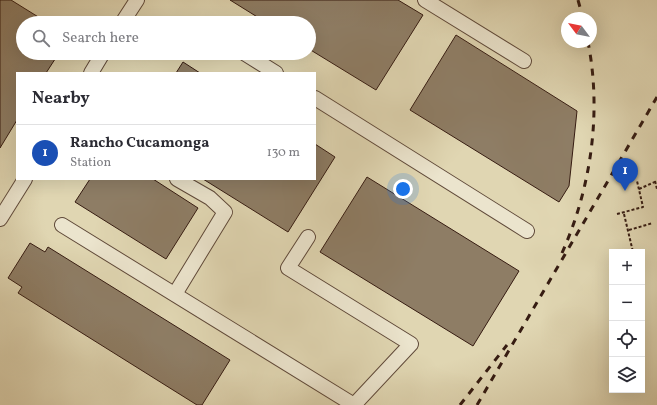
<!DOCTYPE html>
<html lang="en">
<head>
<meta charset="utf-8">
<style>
	:root { --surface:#fff; --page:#f7f7f7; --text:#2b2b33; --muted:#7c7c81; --line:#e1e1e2; --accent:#1a73e8 }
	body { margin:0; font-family:Vollkorn,serif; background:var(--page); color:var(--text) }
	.controls { position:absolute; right:12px; bottom:12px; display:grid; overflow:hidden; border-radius:0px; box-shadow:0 4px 16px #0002 }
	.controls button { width:36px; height:36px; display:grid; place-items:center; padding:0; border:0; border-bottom:1px solid var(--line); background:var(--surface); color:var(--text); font:20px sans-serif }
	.compass { position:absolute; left:561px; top:12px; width:36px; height:36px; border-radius:50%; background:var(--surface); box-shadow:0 4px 16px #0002; rotate:302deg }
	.you { position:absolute; left:403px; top:189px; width:14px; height:14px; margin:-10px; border:3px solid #fff; border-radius:50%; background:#1a73e8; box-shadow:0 0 0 6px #1a73e833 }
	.badge { display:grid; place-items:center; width:26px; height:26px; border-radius:50%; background:var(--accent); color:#fff; font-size:13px; font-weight:700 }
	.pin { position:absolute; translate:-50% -33px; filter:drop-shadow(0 1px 2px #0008) }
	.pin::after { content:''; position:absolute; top:21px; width:14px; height:12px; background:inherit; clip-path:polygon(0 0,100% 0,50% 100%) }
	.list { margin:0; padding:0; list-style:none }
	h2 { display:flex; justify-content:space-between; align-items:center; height:52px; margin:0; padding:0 16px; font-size:17px }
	h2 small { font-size:13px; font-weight:400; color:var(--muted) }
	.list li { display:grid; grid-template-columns:26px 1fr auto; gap:12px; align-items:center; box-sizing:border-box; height:56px; padding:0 16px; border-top:1px solid var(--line) }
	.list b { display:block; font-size:15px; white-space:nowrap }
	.list p { margin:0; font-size:13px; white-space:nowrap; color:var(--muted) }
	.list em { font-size:13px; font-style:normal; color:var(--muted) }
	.icon { flex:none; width:22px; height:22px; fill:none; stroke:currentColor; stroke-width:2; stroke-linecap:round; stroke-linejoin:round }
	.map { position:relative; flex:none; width:657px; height:405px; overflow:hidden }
	.search { position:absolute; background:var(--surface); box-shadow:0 4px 16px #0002; left:16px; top:16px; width:300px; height:44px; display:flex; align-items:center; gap:10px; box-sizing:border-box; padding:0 14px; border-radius:22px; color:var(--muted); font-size:15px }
	.panel { position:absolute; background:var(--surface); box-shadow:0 4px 16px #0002; left:16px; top:72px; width:300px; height:108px; border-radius:0px }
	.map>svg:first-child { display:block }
	.building { fill:#8e7d65; stroke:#361c12 }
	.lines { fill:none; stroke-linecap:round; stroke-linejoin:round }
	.minor-casing { stroke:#604a3a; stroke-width:16 }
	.path { stroke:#361c12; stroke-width:2; stroke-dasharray:3 2; stroke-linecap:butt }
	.minor { stroke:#ebe4cd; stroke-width:14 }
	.rail { stroke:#361c12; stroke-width:3; stroke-dasharray:7 7; stroke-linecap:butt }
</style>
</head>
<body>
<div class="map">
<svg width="657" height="405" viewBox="0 0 657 405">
	<rect width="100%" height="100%" fill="#e0d6b2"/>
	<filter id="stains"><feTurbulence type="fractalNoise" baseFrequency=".005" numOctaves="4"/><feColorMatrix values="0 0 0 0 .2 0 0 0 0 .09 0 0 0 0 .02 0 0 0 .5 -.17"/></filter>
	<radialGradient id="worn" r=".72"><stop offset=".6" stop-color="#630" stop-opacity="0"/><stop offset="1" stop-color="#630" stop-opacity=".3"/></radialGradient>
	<!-- building -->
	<g class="building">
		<polygon points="0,0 11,0 48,23 23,23 23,53 59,53 46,73 17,73 17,120 0,148"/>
		<polygon points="230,0 398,0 423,15 376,90 309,49 309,23 267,23"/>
		<polygon points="456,35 577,111 569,186 559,202 410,110"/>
		<polygon points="183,62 200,73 176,73"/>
		<polygon points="315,144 335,157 288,232 203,179 315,179"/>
		<polygon points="367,177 519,271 473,346 320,252"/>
		<polygon points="90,179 153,179 198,208 166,259 75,202"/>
		<polygon points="30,243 45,252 48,247 230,360 202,405 197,405 18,293 22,287 8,278"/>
	</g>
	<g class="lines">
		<!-- minor casing -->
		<g class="minor-casing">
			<g id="minor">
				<polyline points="425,0 524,61"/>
				<polyline points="122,23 137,0"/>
				<polyline points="244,53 276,73"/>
				<polyline points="91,73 103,53"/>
				<polyline points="315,98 527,231"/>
				<polyline points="0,219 25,179"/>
				<polyline points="62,225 354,405"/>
				<polyline points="308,237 288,268 411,344 354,405"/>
				<polyline points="175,294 225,212 210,198 177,179"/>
			</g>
		</g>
		<!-- path -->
		<g class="path">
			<polyline points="655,181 657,189"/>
			<polyline points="639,189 657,181"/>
			<polyline points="617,214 643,207 637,181"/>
			<polyline points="624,214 633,252"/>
			<polyline points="629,230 653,223"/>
		</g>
		<!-- minor -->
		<use href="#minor" class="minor"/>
		<!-- rail -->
		<g class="rail">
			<polyline points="578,0 583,18"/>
			<path d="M562,253C591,188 602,113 588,42"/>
			<polyline points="460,405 507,345"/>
			<polyline points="477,405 657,97"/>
		</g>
	</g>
	<rect width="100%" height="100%" filter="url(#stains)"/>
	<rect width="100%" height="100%" fill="url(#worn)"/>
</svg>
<div class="controls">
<button>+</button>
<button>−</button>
<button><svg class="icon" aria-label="locate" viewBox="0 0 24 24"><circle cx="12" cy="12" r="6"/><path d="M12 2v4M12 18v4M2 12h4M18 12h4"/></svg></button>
<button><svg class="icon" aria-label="layers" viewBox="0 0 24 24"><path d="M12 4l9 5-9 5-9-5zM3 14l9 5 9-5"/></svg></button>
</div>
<svg class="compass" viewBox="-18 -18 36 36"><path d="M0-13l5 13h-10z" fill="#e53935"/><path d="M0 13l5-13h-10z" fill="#7c7c81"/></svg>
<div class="you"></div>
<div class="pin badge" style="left:625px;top:191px;background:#1a4fb4">1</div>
<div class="search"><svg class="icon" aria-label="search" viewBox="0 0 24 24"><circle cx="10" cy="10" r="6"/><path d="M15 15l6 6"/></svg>Search here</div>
<section class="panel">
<h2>Nearby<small></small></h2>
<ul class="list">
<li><span class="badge" style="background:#1a4fb4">1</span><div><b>Rancho Cucamonga</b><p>Station</p></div><em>130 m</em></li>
</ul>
</section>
</div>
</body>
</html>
